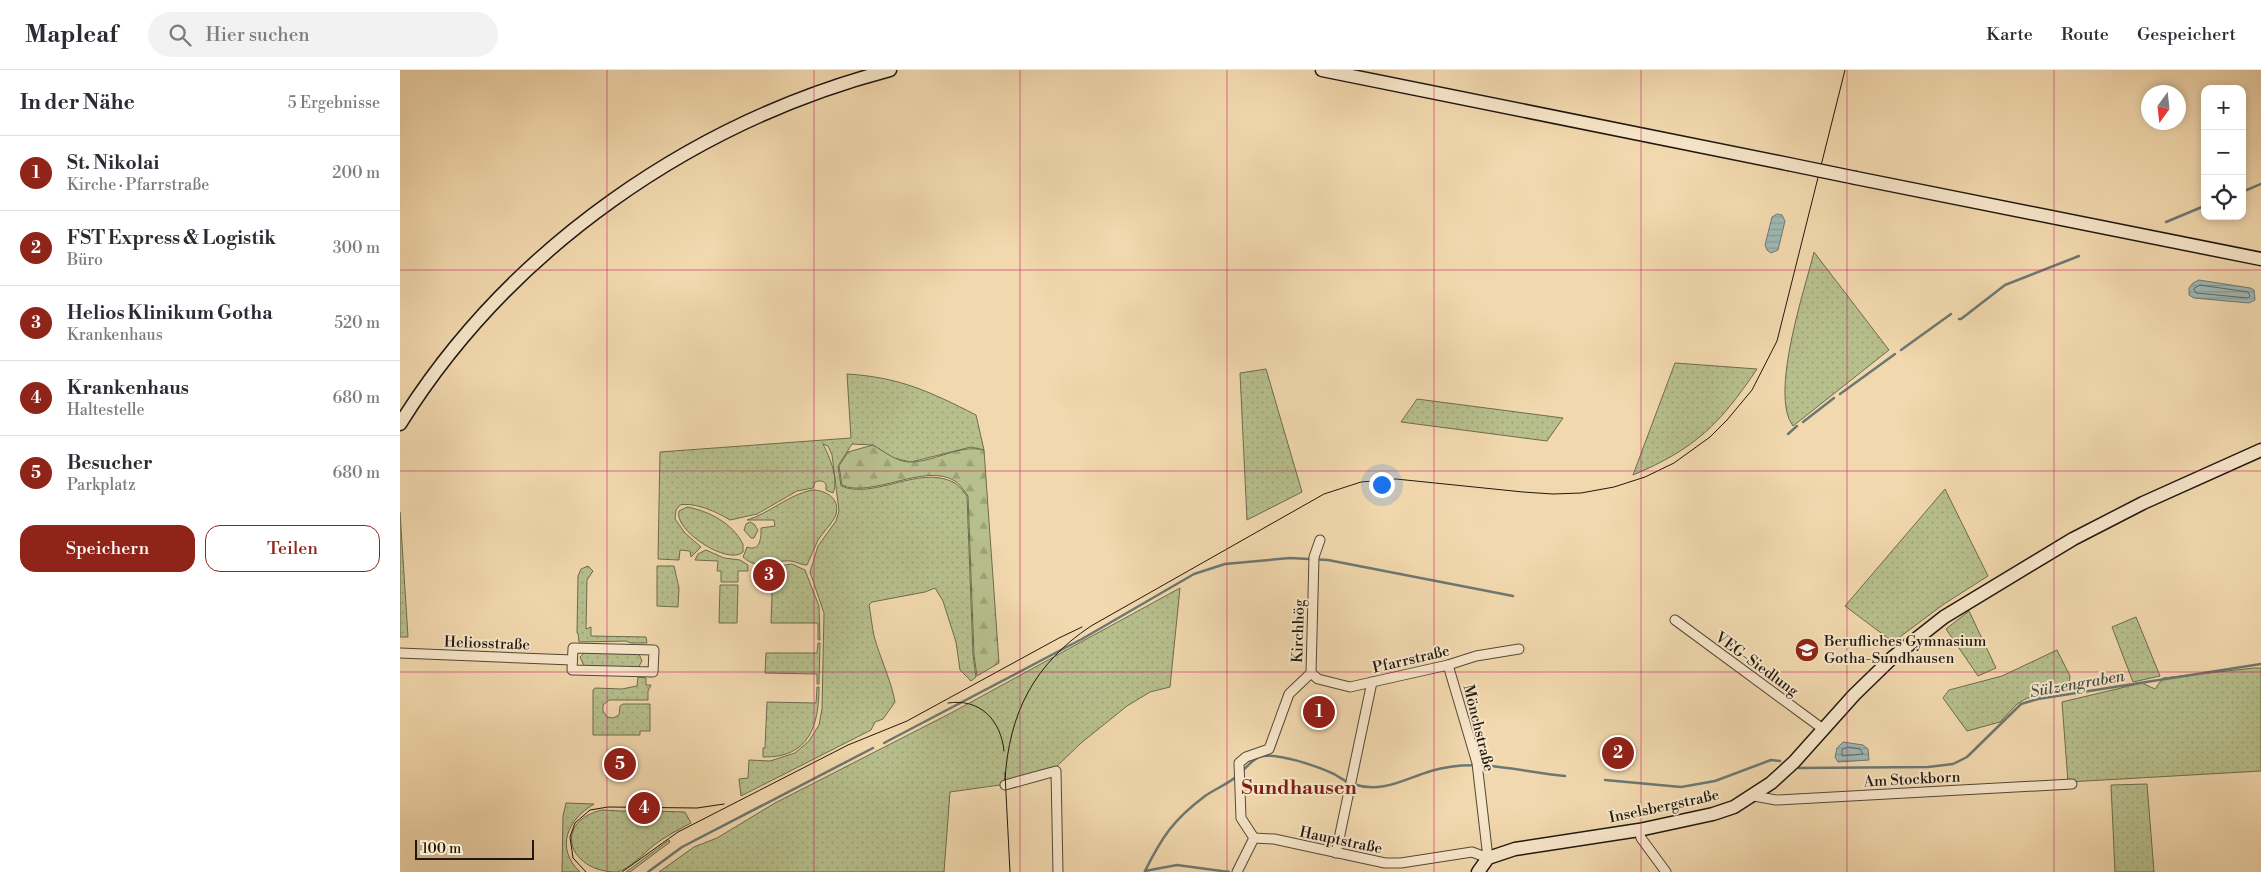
<!DOCTYPE html>
<html lang="de">
<head>
<meta charset="utf-8">
<style>
	:root { --surface:#fff; --page:#f2f2f3; --text:#2b2b33; --muted:#7c7c81; --line:#e1e1e2; --accent:#8f2418 }
	body { margin:0; font-family:"Libre Bodoni",serif; background:var(--page); color:var(--text) }
	.controls { position:absolute; right:15px; top:15px; display:grid; overflow:hidden; border-radius:10px; box-shadow:0 2px 8px #0003 }
	.controls button { width:45px; height:45px; display:grid; place-items:center; padding:0; border:0; border-bottom:1px solid var(--line); background:var(--surface); color:var(--text); font:25px sans-serif }
	.compass { position:absolute; left:1741px; top:15px; width:45px; height:45px; border-radius:50%; background:var(--surface); box-shadow:0 2px 8px #0003; rotate:195deg }
	.scale { position:absolute; left:15px; bottom:12px; width:119px; box-sizing:border-box; padding-left:5px; border:2px solid #20180e; border-top:0; font-size:14px; line-height:18px; white-space:nowrap; color:#20180e; -webkit-text-stroke:4px #f7e6ca; paint-order:stroke }
	.you { position:absolute; left:981px; top:414px; width:18px; height:18px; margin:-12px; border:4px solid #fff; border-radius:50%; background:#1a73e8; box-shadow:0 0 0 8px #1a73e833 }
	.badge { display:grid; place-items:center; width:32px; height:32px; border-radius:50%; background:var(--accent); color:#fff; font-size:16px; font-weight:700 }
	.pin { position:absolute; translate:-50% -50%; border:2px solid #fff; box-shadow:0 1px 5px #0006 }
	.list { margin:0; padding:0; list-style:none }
	h2 { display:flex; justify-content:space-between; align-items:center; height:65px; margin:0; padding:0 20px; font-size:21px }
	h2 small { font-size:16px; font-weight:400; color:var(--muted) }
	.list li { display:grid; grid-template-columns:32px 1fr auto; gap:15px; align-items:center; box-sizing:border-box; height:75px; padding:0 20px; border-top:1px solid var(--line) }
	.list b { display:block; font-size:19px; white-space:nowrap }
	.list p { margin:0; font-size:16px; white-space:nowrap; color:var(--muted) }
	.list em { font-size:16px; font-style:normal; color:var(--muted) }
	.actions { display:flex; gap:10px; padding:15px 20px }
	.actions a { flex:1; padding:11px 0; border:1px solid var(--accent); border-radius:15px; text-align:center; font-size:18px; color:var(--accent) }
	.actions .main { background:var(--accent); color:#fff }
	.icon { flex:none; width:28px; height:28px; fill:none; stroke:currentColor; stroke-width:2; stroke-linecap:round; stroke-linejoin:round }
	.map { position:relative; flex:none; width:1861px; height:802px; overflow:hidden }
	header { display:flex; align-items:center; gap:30px; box-sizing:border-box; height:70px; padding:0 25px; background:var(--surface); border-bottom:1px solid var(--line) }
	header strong { font-size:24px }
	nav { display:flex; gap:28px; margin-inline-start:auto; font-size:18px }
	.search { width:350px; height:45px; background:var(--page); display:flex; align-items:center; gap:12px; box-sizing:border-box; padding:0 18px; border-radius:28px; color:var(--muted); font-size:19px }
	main { display:flex }
	aside { flex:1; background:var(--surface) }
	.map>svg:first-child { display:block }
	.grass { fill:url(#grass-dots); stroke:#6c6c4e }
	.forest { fill:url(#forest-firs); stroke:#6c6c4e }
	.park { fill:#b7bf8d; stroke:#6c6c4e }
	.water { fill:url(#water-rules); stroke:#6c7872 }
	.lines { fill:none; stroke-linecap:round; stroke-linejoin:round }
	.shore { stroke:#606862; stroke-width:1 }
	.stream { stroke:#6c7872; stroke-width:2.5 }
	.street-casing { stroke:#544836; stroke-width:11 }
	.secondary-casing { stroke:#20180e; stroke-width:15 }
	.street { stroke:#f7e6ca; stroke-width:9 }
	.secondary { stroke:#f7e6ca; stroke-width:12 }
	.tram { stroke:#20180e; stroke-width:1 }
	.secondary-bridge-casing { stroke:#20180e; stroke-width:15; stroke-linecap:butt }
	.secondary-bridge { stroke:#f7e6ca; stroke-width:12 }
	.grid { fill:none; stroke:#c2185b; stroke-width:1; stroke-opacity:0.55 }
	.labels { text-anchor:middle; stroke-width:4; stroke-linejoin:round; paint-order:stroke }
	.street-label { font-size:15px; fill:#20180e; stroke:#f7e6ca }
	.poi-label { font-size:15px; fill:#20180e; stroke:#f7e6ca; text-anchor:start }
	.water-label { font-size:16px; font-style:italic; fill:#4c5048; stroke:#f7e6ca }
	.district-label { font-size:20px; font-weight:bold; fill:#7a1f14; stroke:#f7e6ca }
</style>
</head>
<body>
<header>
<strong>Mapleaf</strong>
<div class="search"><svg class="icon" aria-label="search" viewBox="0 0 24 24"><circle cx="10" cy="10" r="6"/><path d="M15 15l6 6"/></svg>Hier suchen</div>
<nav><a>Karte</a><a>Route</a><a>Gespeichert</a></nav>
</header>
<main>
<aside>
<h2>In der Nähe<small>5 Ergebnisse</small></h2>
<ul class="list">
<li><span class="badge">1</span><div><b>St. Nikolai</b><p>Kirche · Pfarrstraße</p></div><em>200 m</em></li>
<li><span class="badge">2</span><div><b>FST Express &amp; Logistik</b><p>Büro</p></div><em>300 m</em></li>
<li><span class="badge">3</span><div><b>Helios Klinikum Gotha</b><p>Krankenhaus</p></div><em>520 m</em></li>
<li><span class="badge">4</span><div><b>Krankenhaus</b><p>Haltestelle</p></div><em>680 m</em></li>
<li><span class="badge">5</span><div><b>Besucher</b><p>Parkplatz</p></div><em>680 m</em></li>
</ul>
<div class="actions"><a class="main">Speichern</a><a>Teilen</a></div>
</aside>
<div class="map">
<svg width="1861" height="802" viewBox="0 0 1861 802">
	<defs>
		<pattern id="grass-dots" width="8" height="8" patternUnits="userSpaceOnUse" patternTransform="scale(1.25)"><rect width="8" height="8" fill="#b7bf8d"/><path d="M2 2h.1M6 6h.1" fill="none" stroke="#9da378" stroke-width="1.8" stroke-linecap="round"/></pattern>
		<pattern id="forest-firs" width="22" height="20" patternUnits="userSpaceOnUse" patternTransform="scale(1.25)"><rect width="22" height="20" fill="#b7bf8d"/><path d="M5 1l3.5 6h-7zM16 11l3.5 6h-7z" fill="#9da378"/></pattern>
		<pattern id="water-rules" width="6" height="5" patternUnits="userSpaceOnUse" patternTransform="scale(1.25)"><rect width="6" height="5" fill="#9fb8b5"/><path d="M0 2.5h6" fill="none" stroke="#899d9a"/></pattern>
	</defs>
	<rect width="100%" height="100%" fill="#f2d8ae"/>
	<filter id="stains"><feTurbulence type="fractalNoise" baseFrequency=".004" numOctaves="4"/><feColorMatrix values="0 0 0 0 .2 0 0 0 0 .09 0 0 0 0 .02 0 0 0 .5 -.17"/></filter>
	<radialGradient id="worn" r=".72"><stop offset=".6" stop-color="#630" stop-opacity="0"/><stop offset="1" stop-color="#630" stop-opacity=".3"/></radialGradient>
	<!-- grass -->
	<g class="grass">
		<path d="M1414,182L1489,280L1393,356C1369,325 1405,219 1414,182Z"/>
		<path d="M1275,293L1357,299C1320,354 1295,379 1233,405Z"/>
		<polygon points="866,299 902,422 847,450 840,303"/>
		<path d="M447,304C499,307 531,322 576,345L584,380L571,377L511,392L493,388L473,375L452,374L438,396L441,416C473,430 519,395 553,412C558,414 563,421 567,426L573,585L576,607L571,611L560,600L556,572L543,531L535,518L525,522L472,532L469,535C471,546 472,556 474,566C480,588 491,610 495,632L483,649L475,652L471,660L341,726L339,709L348,708L349,690L370,691L395,683L409,671L419,655L422,639L424,543L410,502L418,476L436,451L439,441L432,385L428,376L423,374C430,387 439,410 433,423L426,420V414C423,411 420,410 415,412L413,418L397,421L357,444L330,450C317,442 295,432 280,435L276,440L275,449L285,463L301,477L291,487L290,481L280,480L279,490L258,489L260,382L451,368Z"/>
		<polygon points="1017,329 1163,348 1147,371 1001,352"/>
		<polygon points="1545,419 1588,506 1544,534 1493,572 1445,536"/>
		<path d="M412,420C427,420 442,430 435,447C431,455 423,462 418,470C414,478 411,487 407,495C401,495 397,492 391,491C374,489 361,503 343,487L347,477C361,482 361,467 361,458L375,456L374,450H347C370,443 388,425 412,420Z"/>
		<path d="M287,437C309,441 332,453 343,474V482C328,496 273,460 279,441Z"/>
		<polygon points="0,442 8,567 0,567"/>
		<polygon points="306,480 324,488 340,490 348,495 348,501 338,501 338,512 321,512 321,501 317,501 318,491 295,490 298,484"/>
		<polygon points="392,494 405,500 419,536 420,570 418,570 418,553 371,553 373,499 379,496"/>
		<polygon points="188,496 193,501 187,510 186,559 191,557 191,566 246,567 247,573 231,573 226,571 179,572 178,563 177,563 178,506 181,499"/>
		<polygon points="257,496 274,496 279,518 278,537 257,536"/>
		<polygon points="320,515 338,515 337,553 319,553"/>
		<polygon points="780,518 770,617 750,622 727,636 681,673 654,699 600,715 550,722 544,802 259,802 294,777 317,768 375,733 551,643"/>
		<polygon points="1569,541 1596,598 1578,606 1546,559"/>
		<polygon points="1736,547 1760,606 1733,612 1712,557"/>
		<polygon points="418,573 420,573 419,614 417,614 417,604 365,603 366,583 417,583"/>
		<polygon points="1657,580 1670,606 1669,616 1660,621 1641,627 1627,628 1617,634 1600,652 1567,661 1543,628 1549,620 1602,606"/>
		<polygon points="185,582 239,584 242,591 238,598 184,596 180,587"/>
		<polygon points="1854,598 1861,598 1861,701 1668,712 1662,632 1742,613 1755,619 1763,608"/>
		<polygon points="238,607 246,608 246,615 251,615 248,621 248,630 209,630 203,635 203,641 207,647 213,648 219,645 220,636 223,634 250,634 250,661 240,661 240,665 193,665 193,620 195,618 222,619 237,616"/>
		<path d="M417,617H419C419,656 409,688 363,687V678H365L367,632L416,633Z"/>
		<polygon points="1747,714 1754,802 1715,802 1711,715"/>
		<path d="M166,733L194,734C167,750 155,778 180,802H162L163,746Z"/>
		<path d="M202,740L240,742V749L250,750V741L285,742L291,753C278,760 266,766 254,775C244,783 230,799 217,802C168,802 152,752 202,740Z"/>
		<polygon points="269,770 270,772 230,802 226,802"/>
	</g>
	<!-- forest -->
	<path class="forest" d="M473,375C485,382 498,393 512,392C537,391 559,374 584,380L599,593L577,606L574,585L568,426C564,421 560,414 555,411C525,392 471,429 442,415L439,396L448,382Z"/>
	<!-- park -->
	<polygon class="park" points="350,452 354,454 358,460 354,468 351,468 344,460 346,454"/>
	<!-- water -->
	<g class="water">
		<polygon points="1377,144 1382,145 1385,151 1378,180 1371,183 1367,180 1365,175 1372,147"/>
		<polygon points="1799,210 1850,218 1854,220 1855,230 1849,233 1794,228 1789,225 1789,218 1793,213"/>
		<polygon points="1443,672 1463,675 1468,679 1469,690 1438,692 1435,687 1437,678"/>
	</g>
	<g class="lines">
		<!-- shore -->
		<g class="shore">
			<polygon points="1800,215 1848,222 1850,226 1848,228 1796,223 1794,219"/>
			<polygon points="1448,677 1460,679 1463,684 1442,686 1442,680"/>
		</g>
		<!-- stream -->
		<g class="stream">
			<polyline points="1842,122 1861,114"/>
			<polyline points="1766,152 1802,137"/>
			<polyline points="1559,249 1561,249 1605,215 1679,186"/>
			<polyline points="1501,280 1551,244"/>
			<polyline points="1440,324 1495,284"/>
			<polyline points="1403,352 1434,328"/>
			<polyline points="1388,364 1397,356"/>
			<polyline points="484,673 682,569 794,504 825,494 890,488 928,490 1113,526"/>
			<polyline points="1399,698 1528,697 1553,694 1567,687 1621,634 1638,629 1861,594"/>
			<path d="M841,702C847,697 852,690 859,687C875,681 919,697 934,704C939,707 943,710 948,712"/>
			<polyline points="1205,710 1281,717 1315,711 1371,690 1380,691"/>
			<path d="M953,714C982,724 1004,709 1031,701C1076,687 1120,702 1165,706"/>
			<path d="M745,801C762,767 773,750 805,726C815,719 828,714 837,706"/>
			<polyline points="745,801 777,795 829,802"/>
			<polyline points="248,802 282,777 473,678"/>
		</g>
		<!-- street casing -->
		<g class="street-casing">
			<g id="street">
				<polyline points="1275,550 1423,659"/>
				<polygon points="173,578 254,580 253,602 172,600"/>
				<polyline points="0,583 172,590"/>
				<polyline points="911,603 918,609 950,617 1048,595 1076,586 1119,579"/>
				<polyline points="605,715 656,701 658,802"/>
				<polyline points="1354,726 1376,730 1672,714"/>
				<polyline points="1239,760 1241,768 1266,802"/>
				<polyline points="854,768 874,769 985,793 1001,793 1072,782 1088,788 1077,693 1048,595"/>
				<polyline points="854,768 841,748 839,693 846,687 869,679 889,624 911,603 914,487 920,470"/>
				<polyline points="936,783 972,612"/>
				<polyline points="837,802 854,768"/>
			</g>
		</g>
		<!-- secondary casing -->
		<g class="secondary-casing">
			<g id="secondary">
				<polyline points="922,0 1388,94"/>
				<polyline points="1456,108 1861,189"/>
				<path d="M0,354C109,179 292,52 490,0"/>
				<polyline points="1078,802 1088,788 1115,779 1239,760 1313,744 1334,737 1371,713 1394,692 1454,625 1492,588 1544,547 1673,469 1743,433 1861,380"/>
			</g>
		</g>
		<!-- street -->
		<use href="#street" class="street"/>
		<!-- secondary -->
		<use href="#secondary" class="secondary"/>
		<!-- tram -->
		<g class="tram">
			<path d="M548,633C580,628 601,650 604,681"/>
			<polyline points="605,703 610,802"/>
			<path d="M605,710C609,643 634,594 691,556L924,424L961,412L996,409L1123,422L1153,424L1181,423L1214,417L1245,407L1274,393L1310,367L1327,350L1352,320L1377,271L1445,0"/>
			<polyline points="186,802 173,788 170,767 175,753 190,740 208,737 297,738 324,734"/>
			<polyline points="222,802 278,762 448,675 507,651 659,568 682,557"/>
		</g>
		<!-- secondary-bridge casing -->
		<g class="secondary-bridge-casing">
			<polyline id="secondary-bridge" points="1388,94 1456,108"/>
		</g>
		<!-- secondary-bridge -->
		<use href="#secondary-bridge" class="secondary-bridge"/>
	</g>
	<!-- grid -->
	<path class="grid" d="M207,0V802M414,0V802M620,0V802M827,0V802M1034,0V802M1241,0V802M1447,0V802M1654,0V802M0,200H1861M0,401H1861M0,602H1861"/>
	<!-- icons -->
	<defs>
		<g id="school-disc" transform="scale(1.25)"><circle r="9.5" fill="#8f2418" stroke="#f7e6ca"/><path d="M0-5L7-2L0 1L-7-2ZM-4 1L0 2.5L4 1V4Q0 6-4 4Z" fill="#fff"/></g>
	</defs>
	<g fill-rule="evenodd">
		<use href="#school-disc" x="1407" y="580"/>
	</g>
	<g class="labels">
		<!-- street labels -->
		<g class="street-label">
			<text transform="translate(898 561) rotate(-88)" y="5">Kirchhög</text>
			<text transform="translate(87 573) rotate(2)" y="5">Heliosstraße</text>
			<text transform="translate(1011 589) rotate(-13)" y="5">Pfarrstraße</text>
			<text transform="translate(1357 594) rotate(36)" y="5">VEG-Siedlung</text>
			<text transform="translate(1079 658) rotate(76)" y="5">Mönchstraße</text>
			<text transform="translate(1512 709) rotate(-3)" y="5">Am Stockborn</text>
			<text transform="translate(1264 736) rotate(-12)" y="5">Inselsbergstraße</text>
			<text transform="translate(941 770) rotate(12)" y="5">Hauptstraße</text>
		</g>
		<!-- poi labels -->
		<g class="poi-label">
			<text x="1424" y="576">Berufliches Gymnasium<tspan x="1424" dy="17">Gotha-Sundhausen</tspan></text>
		</g>
		<!-- water labels -->
		<g class="water-label">
			<text transform="translate(1677 613) rotate(-10)" y="6">Sülzengraben</text>
		</g>
		<!-- district labels -->
		<g class="district-label">
			<text x="899" y="724">Sundhausen</text>
		</g>
	</g>
	<rect width="100%" height="100%" filter="url(#stains)"/>
	<rect width="100%" height="100%" fill="url(#worn)"/>
</svg>
<div class="controls">
<button>+</button>
<button>−</button>
<button><svg class="icon" aria-label="locate" viewBox="0 0 24 24"><circle cx="12" cy="12" r="6"/><path d="M12 2v4M12 18v4M2 12h4M18 12h4"/></svg></button>
</div>
<svg class="compass" viewBox="-18 -18 36 36"><path d="M0-13l5 13h-10z" fill="#e53935"/><path d="M0 13l5-13h-10z" fill="#7c7c81"/></svg>
<div class="scale">100 m</div>
<div class="you"></div>
<div class="pin badge" style="left:919px;top:642px">1</div>
<div class="pin badge" style="left:1218px;top:683px">2</div>
<div class="pin badge" style="left:369px;top:505px">3</div>
<div class="pin badge" style="left:244px;top:738px">4</div>
<div class="pin badge" style="left:220px;top:694px">5</div>
</div>
</main>
</body>
</html>
